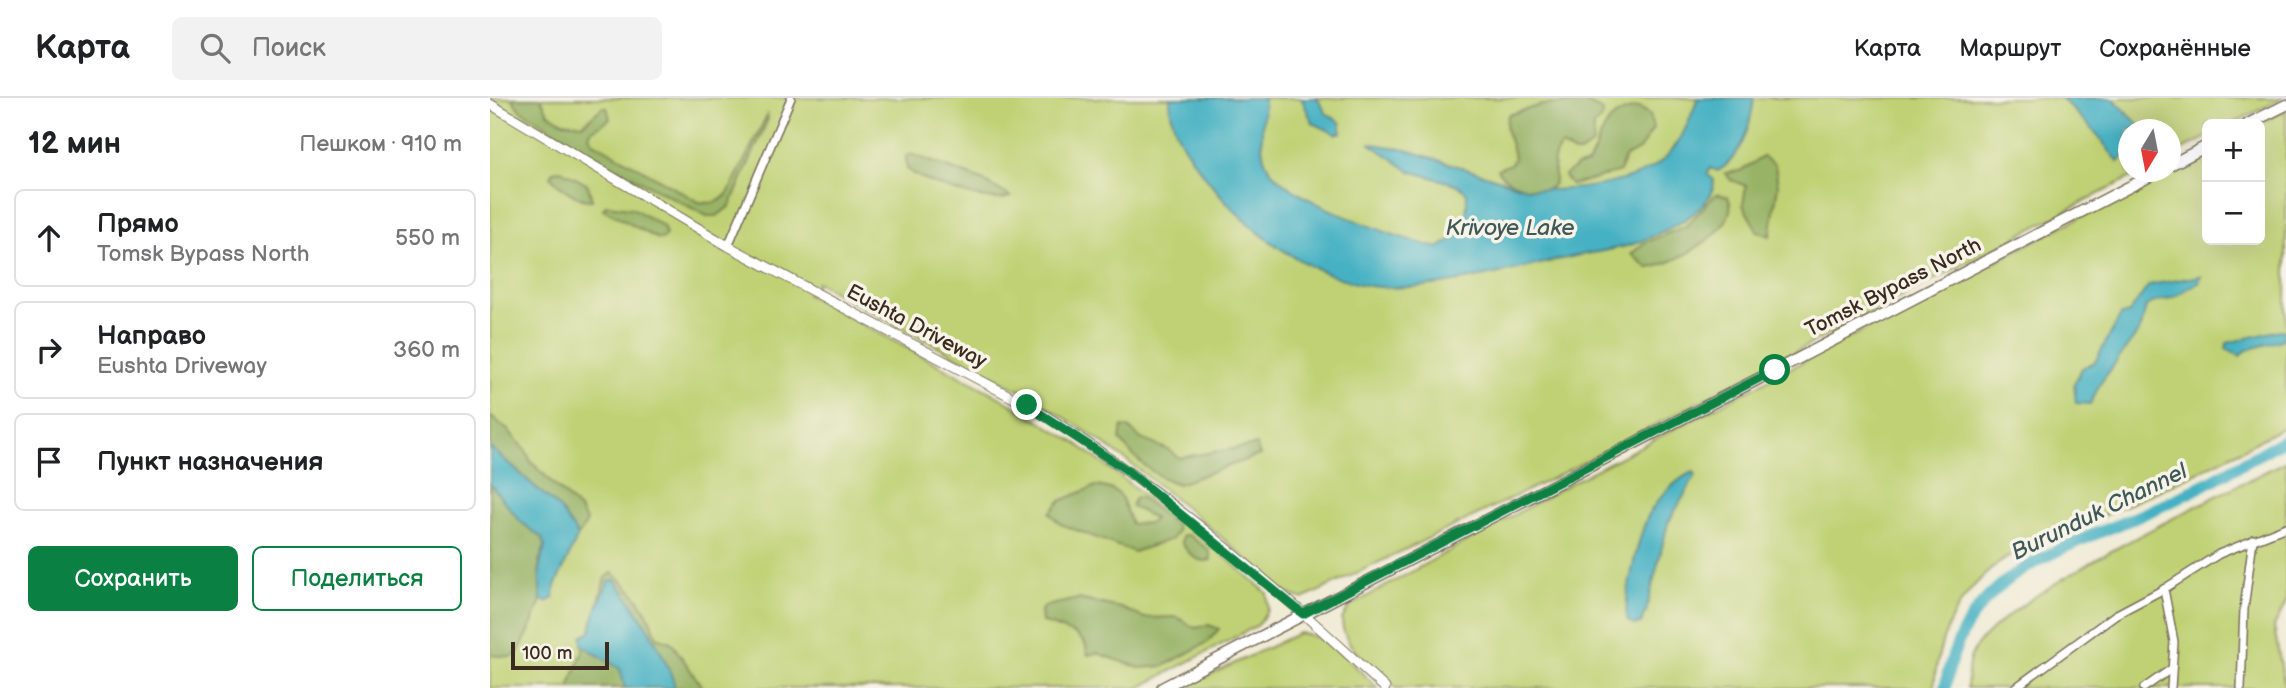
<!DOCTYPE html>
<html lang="ru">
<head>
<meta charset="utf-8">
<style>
	:root { --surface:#fff; --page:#f2f2f2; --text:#202124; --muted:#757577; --line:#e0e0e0; --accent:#0b8043 }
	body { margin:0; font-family:"Balsamiq Sans",sans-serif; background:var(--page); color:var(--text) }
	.controls { position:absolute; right:21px; top:21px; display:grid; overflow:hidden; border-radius:10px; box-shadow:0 7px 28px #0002 }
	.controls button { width:63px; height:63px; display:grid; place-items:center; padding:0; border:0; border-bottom:2px solid var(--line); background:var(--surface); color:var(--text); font:35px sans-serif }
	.compass { position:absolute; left:1628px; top:21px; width:63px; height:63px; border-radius:50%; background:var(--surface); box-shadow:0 7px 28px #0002; rotate:190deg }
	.scale { position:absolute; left:21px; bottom:18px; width:98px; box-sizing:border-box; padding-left:7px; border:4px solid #3b2a1e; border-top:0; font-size:19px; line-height:24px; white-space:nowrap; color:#3b2a1e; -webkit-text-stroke:5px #f7f3e8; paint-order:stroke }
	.stop { position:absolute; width:21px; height:21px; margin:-16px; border:5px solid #0b8043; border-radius:50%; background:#fff }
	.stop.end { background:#0b8043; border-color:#fff; box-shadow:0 2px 7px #0008 }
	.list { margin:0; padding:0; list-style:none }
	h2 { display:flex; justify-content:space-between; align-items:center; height:91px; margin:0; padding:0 28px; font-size:30px }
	h2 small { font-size:23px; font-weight:400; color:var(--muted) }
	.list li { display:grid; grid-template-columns:46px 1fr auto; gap:21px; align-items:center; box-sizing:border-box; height:98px; margin:0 14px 14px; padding:0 14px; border:2px solid var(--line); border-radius:10px }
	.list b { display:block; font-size:26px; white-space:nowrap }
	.list p { margin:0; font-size:23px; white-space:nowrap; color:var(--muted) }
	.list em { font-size:23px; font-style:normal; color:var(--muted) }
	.actions { display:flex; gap:14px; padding:21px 28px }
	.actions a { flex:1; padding:16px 0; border:2px solid var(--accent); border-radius:10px; text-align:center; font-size:24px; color:var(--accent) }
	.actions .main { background:var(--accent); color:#fff }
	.icon { flex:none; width:38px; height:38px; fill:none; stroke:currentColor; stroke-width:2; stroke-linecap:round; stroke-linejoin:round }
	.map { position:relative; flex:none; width:1796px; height:590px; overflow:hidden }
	header { display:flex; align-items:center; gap:42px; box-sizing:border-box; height:98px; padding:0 35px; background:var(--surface); border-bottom:2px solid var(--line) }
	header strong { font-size:33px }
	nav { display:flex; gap:38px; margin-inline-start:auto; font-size:24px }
	.search { width:490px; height:63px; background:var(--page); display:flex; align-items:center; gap:18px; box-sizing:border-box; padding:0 24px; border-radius:10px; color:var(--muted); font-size:26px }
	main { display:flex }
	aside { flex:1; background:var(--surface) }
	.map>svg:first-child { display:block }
	.green { fill:#c0d174; stroke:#7e7e49; stroke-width:2 }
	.forest { fill:#98b366; stroke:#6a6e42; stroke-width:2 }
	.water { fill:#45b1c3; stroke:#406e70; stroke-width:2 }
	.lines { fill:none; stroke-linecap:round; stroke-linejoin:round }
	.river { stroke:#45b1c3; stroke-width:12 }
	.minor-casing { stroke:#7a6e5e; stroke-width:10 }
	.tertiary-casing { stroke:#7a6e5e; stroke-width:11 }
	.primary-casing { stroke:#7a6e5e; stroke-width:13 }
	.minor { stroke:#fff; stroke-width:7 }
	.tertiary { stroke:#fff; stroke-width:9 }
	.primary { stroke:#fff; stroke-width:10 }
	.route { stroke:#0b8043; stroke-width:9 }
	.labels { text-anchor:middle; stroke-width:7; stroke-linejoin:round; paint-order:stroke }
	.street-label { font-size:21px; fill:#3b2a1e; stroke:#f7f3e8 }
	.water-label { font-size:23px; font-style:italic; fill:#3e5958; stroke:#f7f3e8 }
</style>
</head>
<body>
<header>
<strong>Карта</strong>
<div class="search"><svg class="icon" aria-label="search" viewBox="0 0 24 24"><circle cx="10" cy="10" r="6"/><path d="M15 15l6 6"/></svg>Поиск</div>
<nav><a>Карта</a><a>Маршрут</a><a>Сохранённые</a></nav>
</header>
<main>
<aside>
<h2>12 мин<small>Пешком · 910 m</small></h2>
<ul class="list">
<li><svg class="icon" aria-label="ahead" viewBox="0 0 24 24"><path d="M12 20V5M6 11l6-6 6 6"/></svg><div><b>Прямо</b><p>Tomsk Bypass North</p></div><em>550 m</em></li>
<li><svg class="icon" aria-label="right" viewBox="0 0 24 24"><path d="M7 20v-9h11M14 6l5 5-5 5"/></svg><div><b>Направо</b><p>Eushta Driveway</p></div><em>360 m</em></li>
<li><svg class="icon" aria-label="arrive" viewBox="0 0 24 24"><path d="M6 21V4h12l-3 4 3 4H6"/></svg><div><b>Пункт назначения</b></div></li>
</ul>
<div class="actions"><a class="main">Сохранить</a><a>Поделиться</a></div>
</aside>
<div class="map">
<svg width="1796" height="590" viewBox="0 0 1796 590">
	<rect width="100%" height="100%" fill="#f7f3e8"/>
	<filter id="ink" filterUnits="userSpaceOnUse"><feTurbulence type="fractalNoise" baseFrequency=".0143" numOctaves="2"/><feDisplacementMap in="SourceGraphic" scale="14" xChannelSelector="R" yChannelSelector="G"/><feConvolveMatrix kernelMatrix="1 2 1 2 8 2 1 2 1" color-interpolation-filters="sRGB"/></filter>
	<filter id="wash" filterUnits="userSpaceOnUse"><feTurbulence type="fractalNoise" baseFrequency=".00686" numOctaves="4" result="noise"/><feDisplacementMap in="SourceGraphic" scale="28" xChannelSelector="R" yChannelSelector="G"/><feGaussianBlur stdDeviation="1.57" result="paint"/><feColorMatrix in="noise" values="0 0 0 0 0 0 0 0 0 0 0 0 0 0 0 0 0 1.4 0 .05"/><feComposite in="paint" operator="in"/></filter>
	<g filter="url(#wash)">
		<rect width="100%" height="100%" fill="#f0ebd5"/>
		<!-- green -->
		<g class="green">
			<path d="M0,0H1793L1742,26H1717V39L1681,58L1680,32H1638V74H1651L1067,378L813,501L796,495C728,437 662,377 588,328C505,274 413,233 327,184L322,195L317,197L502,295L586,345L729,454L777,495L778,511L768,527L649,590H0Z"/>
			<path d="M1796,12V328C1738,360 1679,389 1619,415C1583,431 1528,447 1499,473C1463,505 1447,543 1444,590H906C887,573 851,550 852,521L860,508L1092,379L1717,53V142H1770L1769,26Z"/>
			<path d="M1796,363V504L1784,529L1795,590H1477C1478,580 1477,567 1481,558C1504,501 1734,396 1796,363Z"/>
			<path d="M809,535C839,537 867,571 888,590H692Z"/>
		</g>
		<!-- forest -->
		<g class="forest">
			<path d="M22,0H51L58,15L73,24L93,26L113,9H117L120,21L101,33L99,38L102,43L209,104C224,106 230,105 239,94L277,17L278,21L240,108L227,118H217L114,64L29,11Z"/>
			<path d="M1094,4L1113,13L1112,20L1104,28L1103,46L1090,55H1085L1071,48C1056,68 1069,72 1064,85C1057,102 1012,85 1007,71L1021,66L1024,61C1023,45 1012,34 1018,17L1051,7Z"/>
			<path d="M1149,10L1160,16L1163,31L1149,52L1134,60L1130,74L1081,87L1074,78L1087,68L1098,66C1113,38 1112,14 1149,10Z"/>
			<path d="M421,56L492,82L521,99C498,107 436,86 417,71L416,59Z"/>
			<polygon points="1273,59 1285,67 1288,88 1280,138 1267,133 1253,107 1256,88 1241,82 1235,75 1250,73"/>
			<path d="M71,72L98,87L102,102C88,103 71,89 61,79L63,73Z"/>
			<path d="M1226,96L1238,99C1255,129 1182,168 1158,170L1141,156L1154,145L1196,128Z"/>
			<polygon points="116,107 142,110 173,128 176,137 172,141 166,140 113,111"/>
			<polygon points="0,318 18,332 36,353 41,364 89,411 97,424 88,438 69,410 0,349"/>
			<path d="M632,329L639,330L651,341L679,352L688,360L766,347L770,357L688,386C665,379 644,361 630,342Z"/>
			<polygon points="0,386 31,424 52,440 55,449 49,463 51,502 40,531 28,555 21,559 0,557"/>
			<path d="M606,388C637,392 631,402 641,426L660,425L664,420L641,408L645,400L650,399L686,427L687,433L682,441L644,454L570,426L560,415L570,403Z"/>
			<path d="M693,437H698L719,452L721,462C707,466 698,455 691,444Z"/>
			<path d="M122,475C142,488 160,515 167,539L181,544L213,590H79L93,553L92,538L101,533L115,480Z"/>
			<polygon points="588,501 631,510 654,520 687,519 705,530 719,527 729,531 718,544 674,568 650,570 607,555 598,557 595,545 585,536 552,524 551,512 556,508"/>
		</g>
		<!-- water -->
		<g class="water">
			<path d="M680,0H774C774,18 768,48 776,65C793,102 909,140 948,150C980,133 976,128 977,95L968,87L920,73L879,45L917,52L1036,90C1074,96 1150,87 1177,58C1193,41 1200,21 1208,0H1264C1261,26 1252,59 1228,73L1220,70L1217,76L1224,82C1223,114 1173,134 1149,144C1128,152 1103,154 1081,159C1025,171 921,201 866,185C808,169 760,134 723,88C702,61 679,36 680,0Z"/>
			<polygon points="811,0 827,0 836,15 850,24 852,34 846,36 823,25"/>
			<polygon points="1571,0 1623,0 1653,31 1638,32 1638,55 1628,64 1606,35"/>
			<path d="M1711,178L1709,185C1698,188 1693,195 1683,199C1673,203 1665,202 1656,208L1651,230L1610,286L1600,306L1586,305L1584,286L1592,270L1605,264L1631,217L1639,215L1659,187Z"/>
			<polygon points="1790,232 1796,233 1792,242 1757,252 1750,258 1736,251 1737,245"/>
			<path d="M0,349L69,410L88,438L65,488L64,500L56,504L51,502C50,482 47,468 55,449L52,440L31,424L0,386Z"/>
			<path d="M1204,374L1206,377L1178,425L1156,514L1151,525L1145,527L1138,523C1131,506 1150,436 1158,418C1166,402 1188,379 1204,374Z"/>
			<path d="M119,482H125C143,504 180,563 185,590H135L130,571L92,547V538L101,533L104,517Z"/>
		</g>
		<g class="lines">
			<!-- river -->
			<path class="river" d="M1455,590C1474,470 1574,453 1669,409C1713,390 1754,364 1796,341"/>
		</g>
	</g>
	<g filter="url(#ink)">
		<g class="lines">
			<!-- minor casing -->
			<g class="minor-casing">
				<g id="minor">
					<polyline points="238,148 301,0"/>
					<polyline points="1674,491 1684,544 1681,590"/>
					<polyline points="1525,590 1625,517 1674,491 1729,456 1796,429"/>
					<polyline points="1654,590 1681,571"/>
					<polyline points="1751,590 1754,511 1763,441"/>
				</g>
			</g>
			<!-- tertiary casing -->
			<g class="tertiary-casing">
				<path id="tertiary" d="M0,6L238,148L548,313C673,391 788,490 895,590"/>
			</g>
			<!-- primary casing -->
			<g class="primary-casing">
				<g id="primary">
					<polyline points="1758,26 1796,7"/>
					<polyline points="1680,67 1717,48"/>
					<polyline points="672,590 1668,74"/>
				</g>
			</g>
			<!-- minor -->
			<use href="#minor" class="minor"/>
			<!-- tertiary -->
			<use href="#tertiary" class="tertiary"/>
			<!-- primary -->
			<use href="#primary" class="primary"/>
		</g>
	</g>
	<g class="lines" filter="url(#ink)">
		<!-- route -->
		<polyline class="route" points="537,307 635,371 813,516 1285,272"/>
	</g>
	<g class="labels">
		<!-- street labels -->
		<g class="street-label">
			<text transform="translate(1403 189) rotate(-27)" y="7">Tomsk Bypass North</text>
			<text transform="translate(427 228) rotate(28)" y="7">Eushta Driveway</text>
		</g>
		<!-- water labels -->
		<g class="water-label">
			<text x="1020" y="137">Krivoye Lake</text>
			<text transform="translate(1609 413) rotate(-26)" y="8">Burunduk Channel</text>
		</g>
	</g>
</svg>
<div class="controls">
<button>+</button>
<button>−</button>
</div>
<svg class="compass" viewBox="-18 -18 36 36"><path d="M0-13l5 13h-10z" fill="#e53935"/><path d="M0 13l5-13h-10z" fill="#757577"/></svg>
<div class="scale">100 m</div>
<div class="stop" style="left:1285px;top:272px"></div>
<div class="stop end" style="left:537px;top:307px"></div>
</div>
</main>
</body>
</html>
